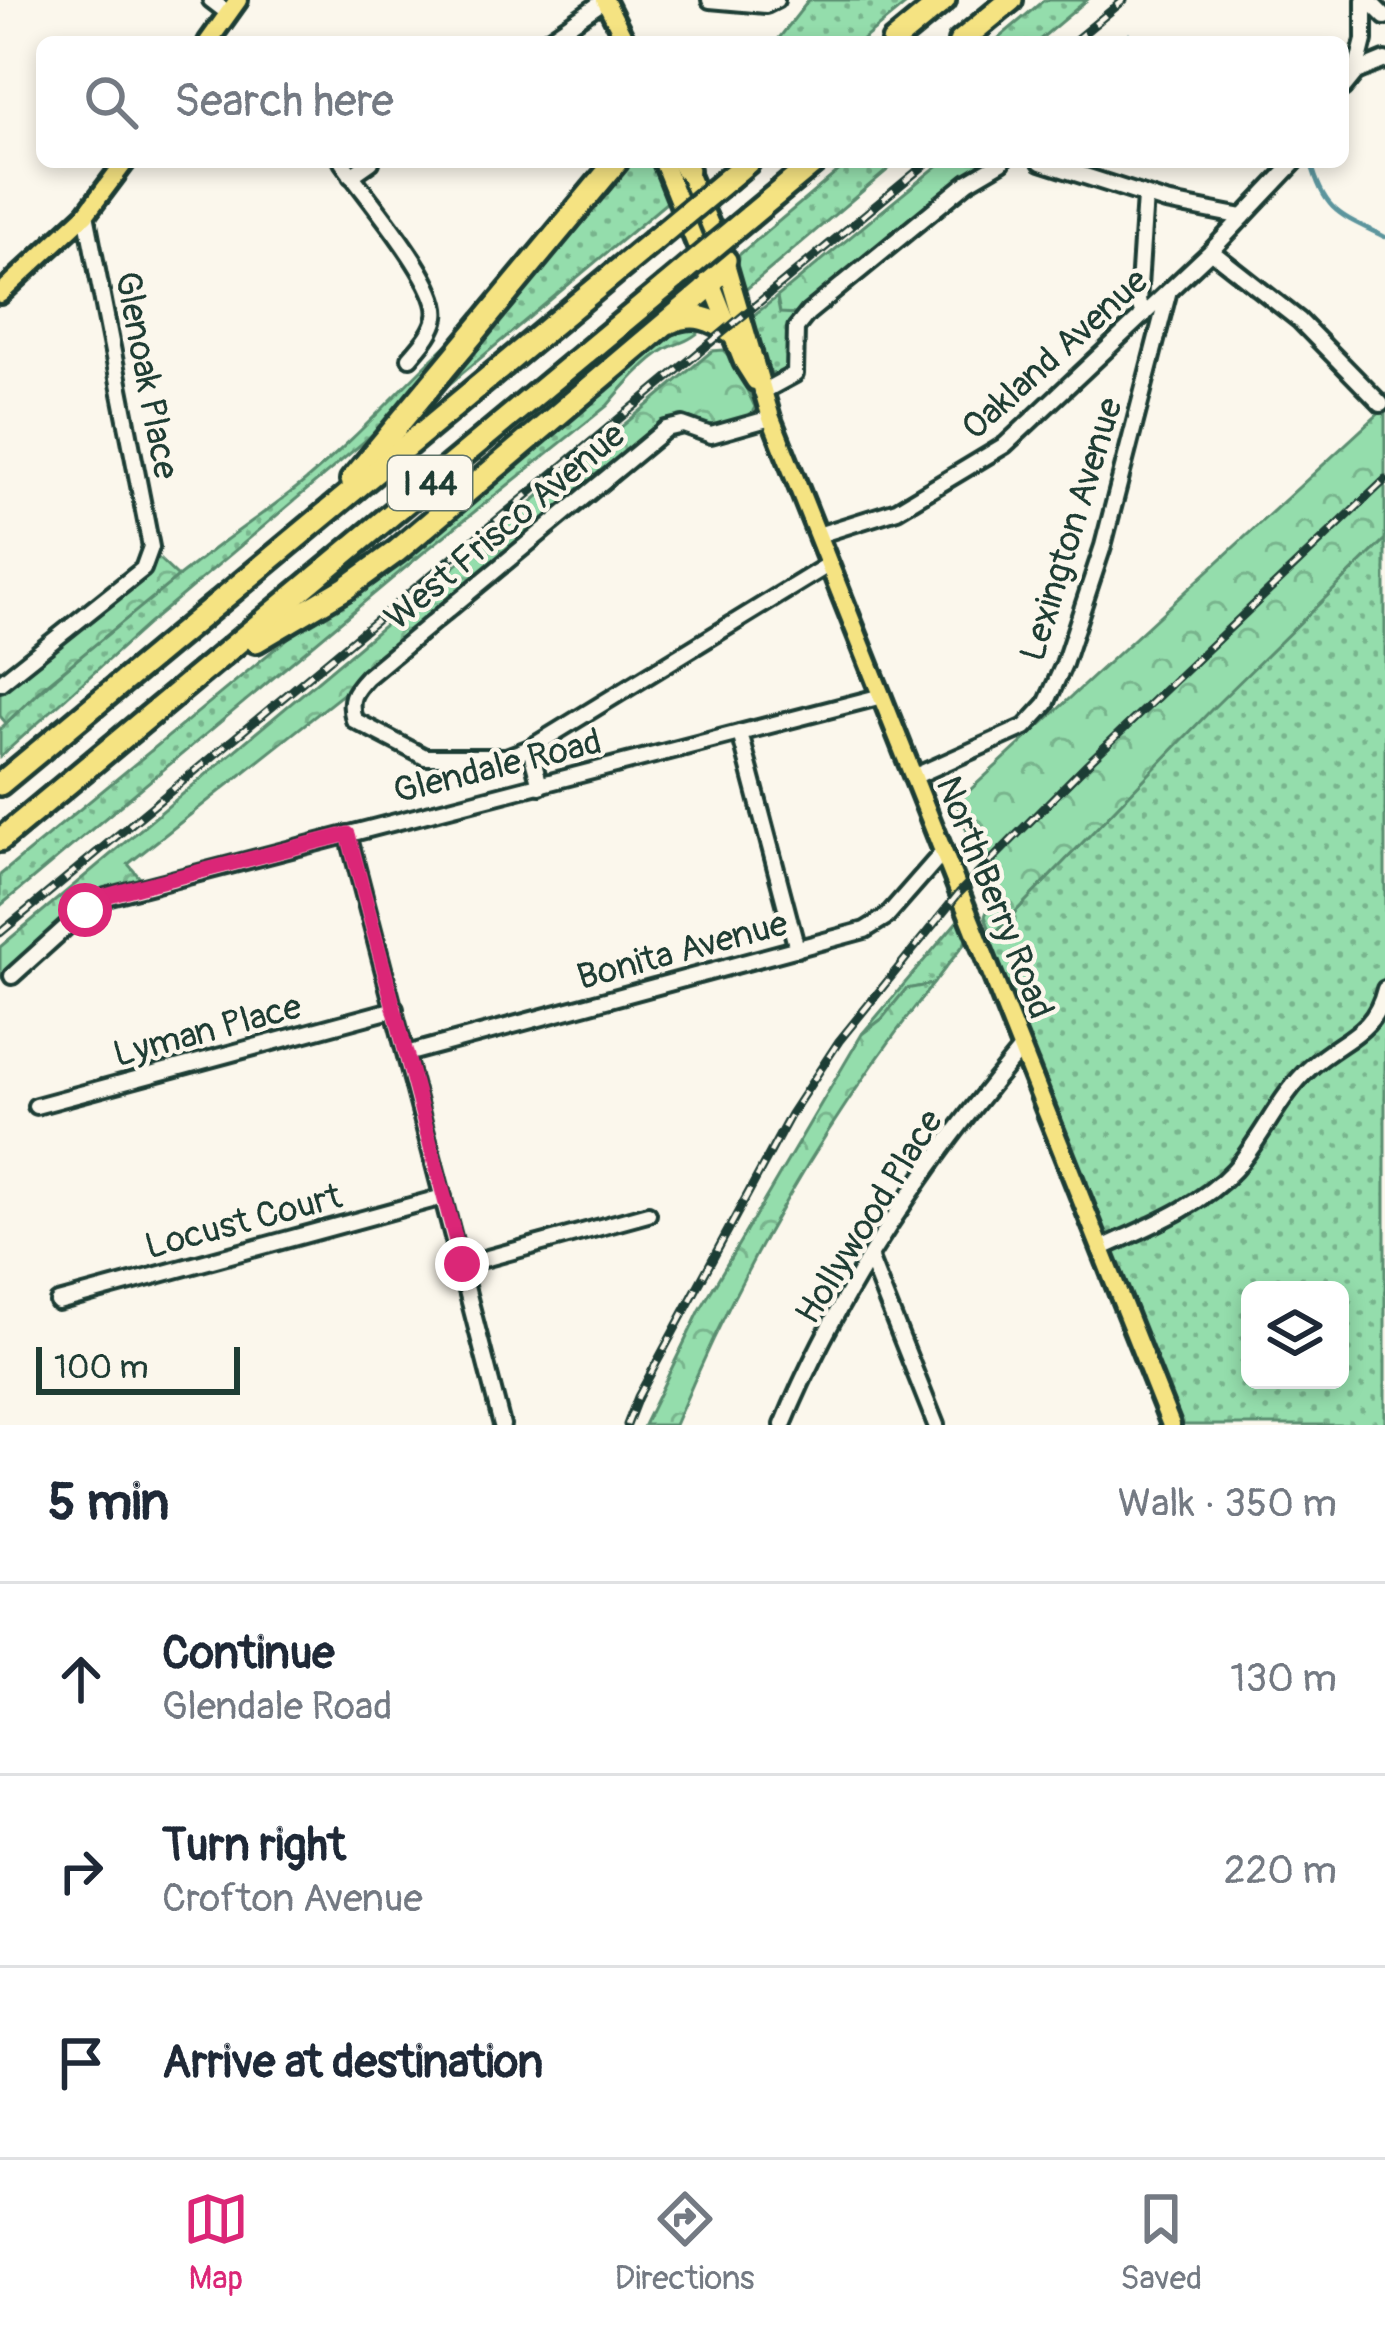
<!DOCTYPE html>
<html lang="en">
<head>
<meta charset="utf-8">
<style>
	:root { --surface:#fff; --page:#f2f2f3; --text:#1f2937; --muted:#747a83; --line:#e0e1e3; --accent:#db2777 }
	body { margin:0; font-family:Pangolin,sans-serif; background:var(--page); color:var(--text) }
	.controls { position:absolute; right:36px; bottom:36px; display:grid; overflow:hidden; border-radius:18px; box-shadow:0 6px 18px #0003 }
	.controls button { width:108px; height:108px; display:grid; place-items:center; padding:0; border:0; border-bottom:3px solid var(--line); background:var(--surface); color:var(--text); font:60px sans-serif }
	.scale { position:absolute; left:36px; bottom:30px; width:204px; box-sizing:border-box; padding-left:12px; border:6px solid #1f3d34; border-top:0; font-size:33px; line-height:42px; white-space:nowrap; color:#1f3d34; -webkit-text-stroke:9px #fbf7ec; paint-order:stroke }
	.stop { position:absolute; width:36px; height:36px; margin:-27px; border:9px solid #db2777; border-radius:50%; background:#fff }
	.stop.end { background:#db2777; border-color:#fff; box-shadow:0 3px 12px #0008 }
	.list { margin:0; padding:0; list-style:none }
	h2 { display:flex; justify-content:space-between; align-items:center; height:156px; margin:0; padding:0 48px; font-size:51px }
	h2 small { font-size:39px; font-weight:400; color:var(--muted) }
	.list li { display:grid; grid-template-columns:78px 1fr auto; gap:36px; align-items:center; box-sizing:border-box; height:192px; padding:0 48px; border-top:3px solid var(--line) }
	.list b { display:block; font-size:45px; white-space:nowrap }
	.list p { margin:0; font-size:39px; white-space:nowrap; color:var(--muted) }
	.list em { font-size:39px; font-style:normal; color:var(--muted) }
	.icon { flex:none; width:66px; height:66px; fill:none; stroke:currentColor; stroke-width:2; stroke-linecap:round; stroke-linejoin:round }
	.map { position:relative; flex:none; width:1385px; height:1425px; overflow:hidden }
	.search { position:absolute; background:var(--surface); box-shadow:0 6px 18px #0003; left:36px; right:36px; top:36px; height:132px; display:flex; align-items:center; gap:30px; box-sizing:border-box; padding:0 42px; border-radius:18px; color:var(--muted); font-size:45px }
	.sheet { height:732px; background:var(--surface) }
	nav { display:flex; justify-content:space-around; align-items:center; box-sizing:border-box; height:168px; border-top:3px solid var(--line); background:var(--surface); font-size:33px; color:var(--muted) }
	nav a { display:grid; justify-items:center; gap:6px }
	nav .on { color:var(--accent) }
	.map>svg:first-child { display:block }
	.grass { fill:url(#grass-dots); stroke:#5a8d70; stroke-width:3; fill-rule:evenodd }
	.forest { fill:url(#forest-crowns); stroke:#5a8d70; stroke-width:3 }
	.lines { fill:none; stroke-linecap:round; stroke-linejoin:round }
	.stream { stroke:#5c959d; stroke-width:4.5 }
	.minor-casing { stroke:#1f3d34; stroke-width:22 }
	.major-casing { stroke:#1f3d34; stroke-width:26 }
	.highway-casing { stroke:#1f3d34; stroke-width:30 }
	.minor { stroke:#fbf7ec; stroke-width:14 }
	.major { stroke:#f5e382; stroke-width:16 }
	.highway { stroke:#f5e382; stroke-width:21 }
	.rail-casing { stroke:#1f3d34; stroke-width:9 }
	.rail { stroke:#fbf7ec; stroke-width:4.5; stroke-dasharray:14; stroke-linecap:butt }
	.highway-bridge-casing { stroke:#1f3d34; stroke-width:30; stroke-linecap:butt }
	.highway-bridge { stroke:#f5e382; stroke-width:21 }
	.route { stroke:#db2777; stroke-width:15 }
	.labels { text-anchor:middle; stroke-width:9; stroke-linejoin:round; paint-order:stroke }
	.shield { fill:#fbf7ec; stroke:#61756b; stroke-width:3 }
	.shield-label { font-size:33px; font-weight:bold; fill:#1f3d34 }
	.street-label { font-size:36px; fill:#1f3d34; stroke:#fbf7ec }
</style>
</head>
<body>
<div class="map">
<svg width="1385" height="1425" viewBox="0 0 1385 1425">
	<defs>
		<pattern id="grass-dots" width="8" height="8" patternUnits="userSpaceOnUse" patternTransform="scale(3)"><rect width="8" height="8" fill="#94ddac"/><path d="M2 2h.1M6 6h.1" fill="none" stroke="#78b48d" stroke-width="1.8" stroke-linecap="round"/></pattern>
		<pattern id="forest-crowns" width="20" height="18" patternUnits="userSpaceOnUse" patternTransform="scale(3)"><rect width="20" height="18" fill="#94ddac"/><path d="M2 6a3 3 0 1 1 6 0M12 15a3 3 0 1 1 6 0" fill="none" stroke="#78b48d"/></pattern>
	</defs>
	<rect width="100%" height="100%" fill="#fbf7ec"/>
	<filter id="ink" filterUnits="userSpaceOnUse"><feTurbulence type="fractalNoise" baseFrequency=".00833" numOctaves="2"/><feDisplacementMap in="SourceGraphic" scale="24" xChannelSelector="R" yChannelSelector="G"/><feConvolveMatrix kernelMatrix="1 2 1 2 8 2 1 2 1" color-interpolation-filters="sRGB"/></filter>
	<g filter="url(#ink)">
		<!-- grass -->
		<g class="grass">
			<polygon points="809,0 911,0 860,42 776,42"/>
			<polygon points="1044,0 1087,0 1037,42 994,42"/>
			<polygon points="624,162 658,162 672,198 440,392 436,388"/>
			<polygon points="849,162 897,162 743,292 733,260"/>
			<polygon points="777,297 781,312 797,314 790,327 789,371 779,376 765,369 750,318"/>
			<path d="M470,323L392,415L366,440L148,624L0,757V729C66,665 137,608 210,552C241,528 275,506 305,481C364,432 413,374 470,323Z"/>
			<path d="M687,324L705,327C693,338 686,341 672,346C651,354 622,388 607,406L424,552L0,906V875L288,638L362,589L668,334Z"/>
			<path d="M1385,539V1425H1182L989,939L1218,702ZM1250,1290H1340V1380H1250Z"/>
			<polygon points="959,919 968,939 933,984 906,989 882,1019 862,1034"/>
		</g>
		<!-- forest -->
		<g class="forest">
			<polygon points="942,162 984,162 797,314 780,313 777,297"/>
			<path d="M723,350L733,360L755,407L751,415C705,440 697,410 661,425L360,675L343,694L128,864L140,878C84,897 44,940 0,978V947L712,351Z"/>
			<polygon points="1385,408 1385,539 1212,709 992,936 985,916 993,898 956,803"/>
			<polygon points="157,557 178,577 43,687 6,723 0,716 0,692 139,583"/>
			<path d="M933,984C827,1118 741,1268 675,1425H644L700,1310L862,1034L882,1019L906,989Z"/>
		</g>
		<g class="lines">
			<!-- stream -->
			<g class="stream">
				<polyline points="1129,35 1136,42"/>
				<path d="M1311,162C1324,212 1340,215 1385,237"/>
			</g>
			<!-- minor casing -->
			<g class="minor-casing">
				<g id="minor">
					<polyline points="211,0 228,13"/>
					<polyline points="710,0 766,5 776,0"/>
					<polyline points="1368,0 1385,17"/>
					<polyline points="544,42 605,0"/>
					<polyline points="1356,72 1364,40 1364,0"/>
					<polyline points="1343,88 1356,72 1385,60"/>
					<path d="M342,162C362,192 443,285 436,317C433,333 420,346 410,358"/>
					<polyline points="1041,162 1166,202 1243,217"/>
					<polyline points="351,176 371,162"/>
					<polyline points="1211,251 1299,320 1381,404"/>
					<polyline points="1144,315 1138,302 1145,196"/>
					<polyline points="762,392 795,374 796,328 808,313 968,182 1002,162"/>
					<path d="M771,418L711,435L683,425L666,429L367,677C353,692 348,699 354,720L425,757H506L530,748L828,565"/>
					<polyline points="818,535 897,510 1005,445 1211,251 1295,162"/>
					<polyline points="0,683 143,569 151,547 86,214"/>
					<polyline points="740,733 797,949"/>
					<polyline points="530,748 540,786"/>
					<polyline points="913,777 1025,727 1046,704 1064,664 1103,546 1168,294"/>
					<polyline points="348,834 502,1425"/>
					<polyline points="12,976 85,910 106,897 882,696"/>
					<polyline points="406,1054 865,930 886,917 943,852"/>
					<polyline points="36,1106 395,1009"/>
					<path d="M1100,1249C1145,1228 1200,1207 1234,1170C1263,1138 1279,1095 1311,1067C1343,1038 1374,1035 1385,989"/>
					<polyline points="870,1259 936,1425"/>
					<polyline points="462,1265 648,1214"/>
					<polyline points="58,1302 443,1197"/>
					<path d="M783,1425C839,1289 926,1162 1020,1050"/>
				</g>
			</g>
			<!-- major casing -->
			<g class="major-casing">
				<g id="major">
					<polyline points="605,0 626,42"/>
					<polyline points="208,42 238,0"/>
					<polyline points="663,162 743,362 755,381"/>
					<polyline points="684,163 725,260 771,418 1171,1425"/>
					<polyline points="0,294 86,214 125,162"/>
				</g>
			</g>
			<!-- highway casing -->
			<g class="highway-casing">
				<g id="highway">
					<polyline points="893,42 944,0"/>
					<polyline points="960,42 1011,0"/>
					<polyline points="682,162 687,170"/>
					<polyline points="729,178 748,162"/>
					<polyline points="749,217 815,162"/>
					<path d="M670,322C694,312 711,318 732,333"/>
					<polyline points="352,480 616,162"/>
					<polyline points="256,641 346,588 397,551 704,291 720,273 725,260"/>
					<polyline points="0,784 652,242"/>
					<polyline points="0,840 665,287"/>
				</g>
			</g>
			<!-- minor -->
			<use href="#minor" class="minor"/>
			<!-- major -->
			<use href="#major" class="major"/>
			<!-- highway -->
			<use href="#highway" class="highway"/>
			<!-- rail casing -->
			<g class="rail-casing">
				<g id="rail">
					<polyline points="1073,42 1124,0"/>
					<polyline points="0,933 928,162"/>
					<polyline points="627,1425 638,1397 791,1114 839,1041 959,893 1087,764 1385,480"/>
				</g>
			</g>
			<!-- rail -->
			<use href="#rail" class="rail"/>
			<!-- highway-bridge casing -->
			<g class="highway-bridge-casing">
				<g id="highway-bridge">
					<polyline points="652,242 729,178"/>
					<polyline points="665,287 749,217"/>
				</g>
			</g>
			<!-- highway-bridge -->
			<use href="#highway-bridge" class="highway-bridge"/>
		</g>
	</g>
	<g class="lines" filter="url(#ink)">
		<!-- route -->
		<polyline class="route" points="85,910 106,896 138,887 348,834 462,1264"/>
	</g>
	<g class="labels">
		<!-- shield labels -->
		<rect class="shield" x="388" y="456" width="84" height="54" rx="9"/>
		<g class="shield-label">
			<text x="430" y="495">I 44</text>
		</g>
		<!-- street labels -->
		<g class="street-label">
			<text transform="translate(1054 353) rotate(-42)" y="13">Oakland Avenue</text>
			<text transform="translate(148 375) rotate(79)" y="13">Glenoak Place</text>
			<text transform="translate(504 525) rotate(-40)" y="13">West Frisco Avenue</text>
			<text transform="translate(1070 529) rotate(-73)" y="13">Lexington Avenue</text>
			<text transform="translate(497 765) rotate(-14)" y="13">Glendale Road</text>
			<text transform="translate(996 897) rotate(68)" y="13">North Berry Road</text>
			<text transform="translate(682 949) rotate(-15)" y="13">Bonita Avenue</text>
			<text transform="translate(207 1029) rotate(-15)" y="13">Lyman Place</text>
			<text transform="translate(868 1216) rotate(-58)" y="13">Hollywood Place</text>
			<text transform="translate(243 1220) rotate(-15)" y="13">Locust Court</text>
		</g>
	</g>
</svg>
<div class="controls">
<button><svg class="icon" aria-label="layers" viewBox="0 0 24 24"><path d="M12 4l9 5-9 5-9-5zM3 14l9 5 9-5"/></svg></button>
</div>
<div class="scale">100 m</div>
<div class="stop" style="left:85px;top:910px"></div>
<div class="stop end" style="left:462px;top:1264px"></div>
<div class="search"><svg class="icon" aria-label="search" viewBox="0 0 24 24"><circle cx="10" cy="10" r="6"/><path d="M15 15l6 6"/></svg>Search here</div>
</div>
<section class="sheet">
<h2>5 min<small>Walk · 350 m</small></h2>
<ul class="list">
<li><svg class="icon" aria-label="ahead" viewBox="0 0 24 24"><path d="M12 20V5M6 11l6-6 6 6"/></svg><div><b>Continue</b><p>Glendale Road</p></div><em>130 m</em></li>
<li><svg class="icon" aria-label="right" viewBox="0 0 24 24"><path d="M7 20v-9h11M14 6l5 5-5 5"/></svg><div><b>Turn right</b><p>Crofton Avenue</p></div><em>220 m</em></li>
<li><svg class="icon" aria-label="arrive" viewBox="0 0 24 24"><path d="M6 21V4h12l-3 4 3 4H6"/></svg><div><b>Arrive at destination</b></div></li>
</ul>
</section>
<nav>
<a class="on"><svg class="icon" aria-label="map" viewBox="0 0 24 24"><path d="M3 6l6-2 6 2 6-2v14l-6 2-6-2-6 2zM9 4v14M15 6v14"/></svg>Map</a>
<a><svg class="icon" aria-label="directions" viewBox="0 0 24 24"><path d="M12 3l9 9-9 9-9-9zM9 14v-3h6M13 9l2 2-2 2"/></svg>Directions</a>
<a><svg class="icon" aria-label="saved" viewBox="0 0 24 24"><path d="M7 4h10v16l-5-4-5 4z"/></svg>Saved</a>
</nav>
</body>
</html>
